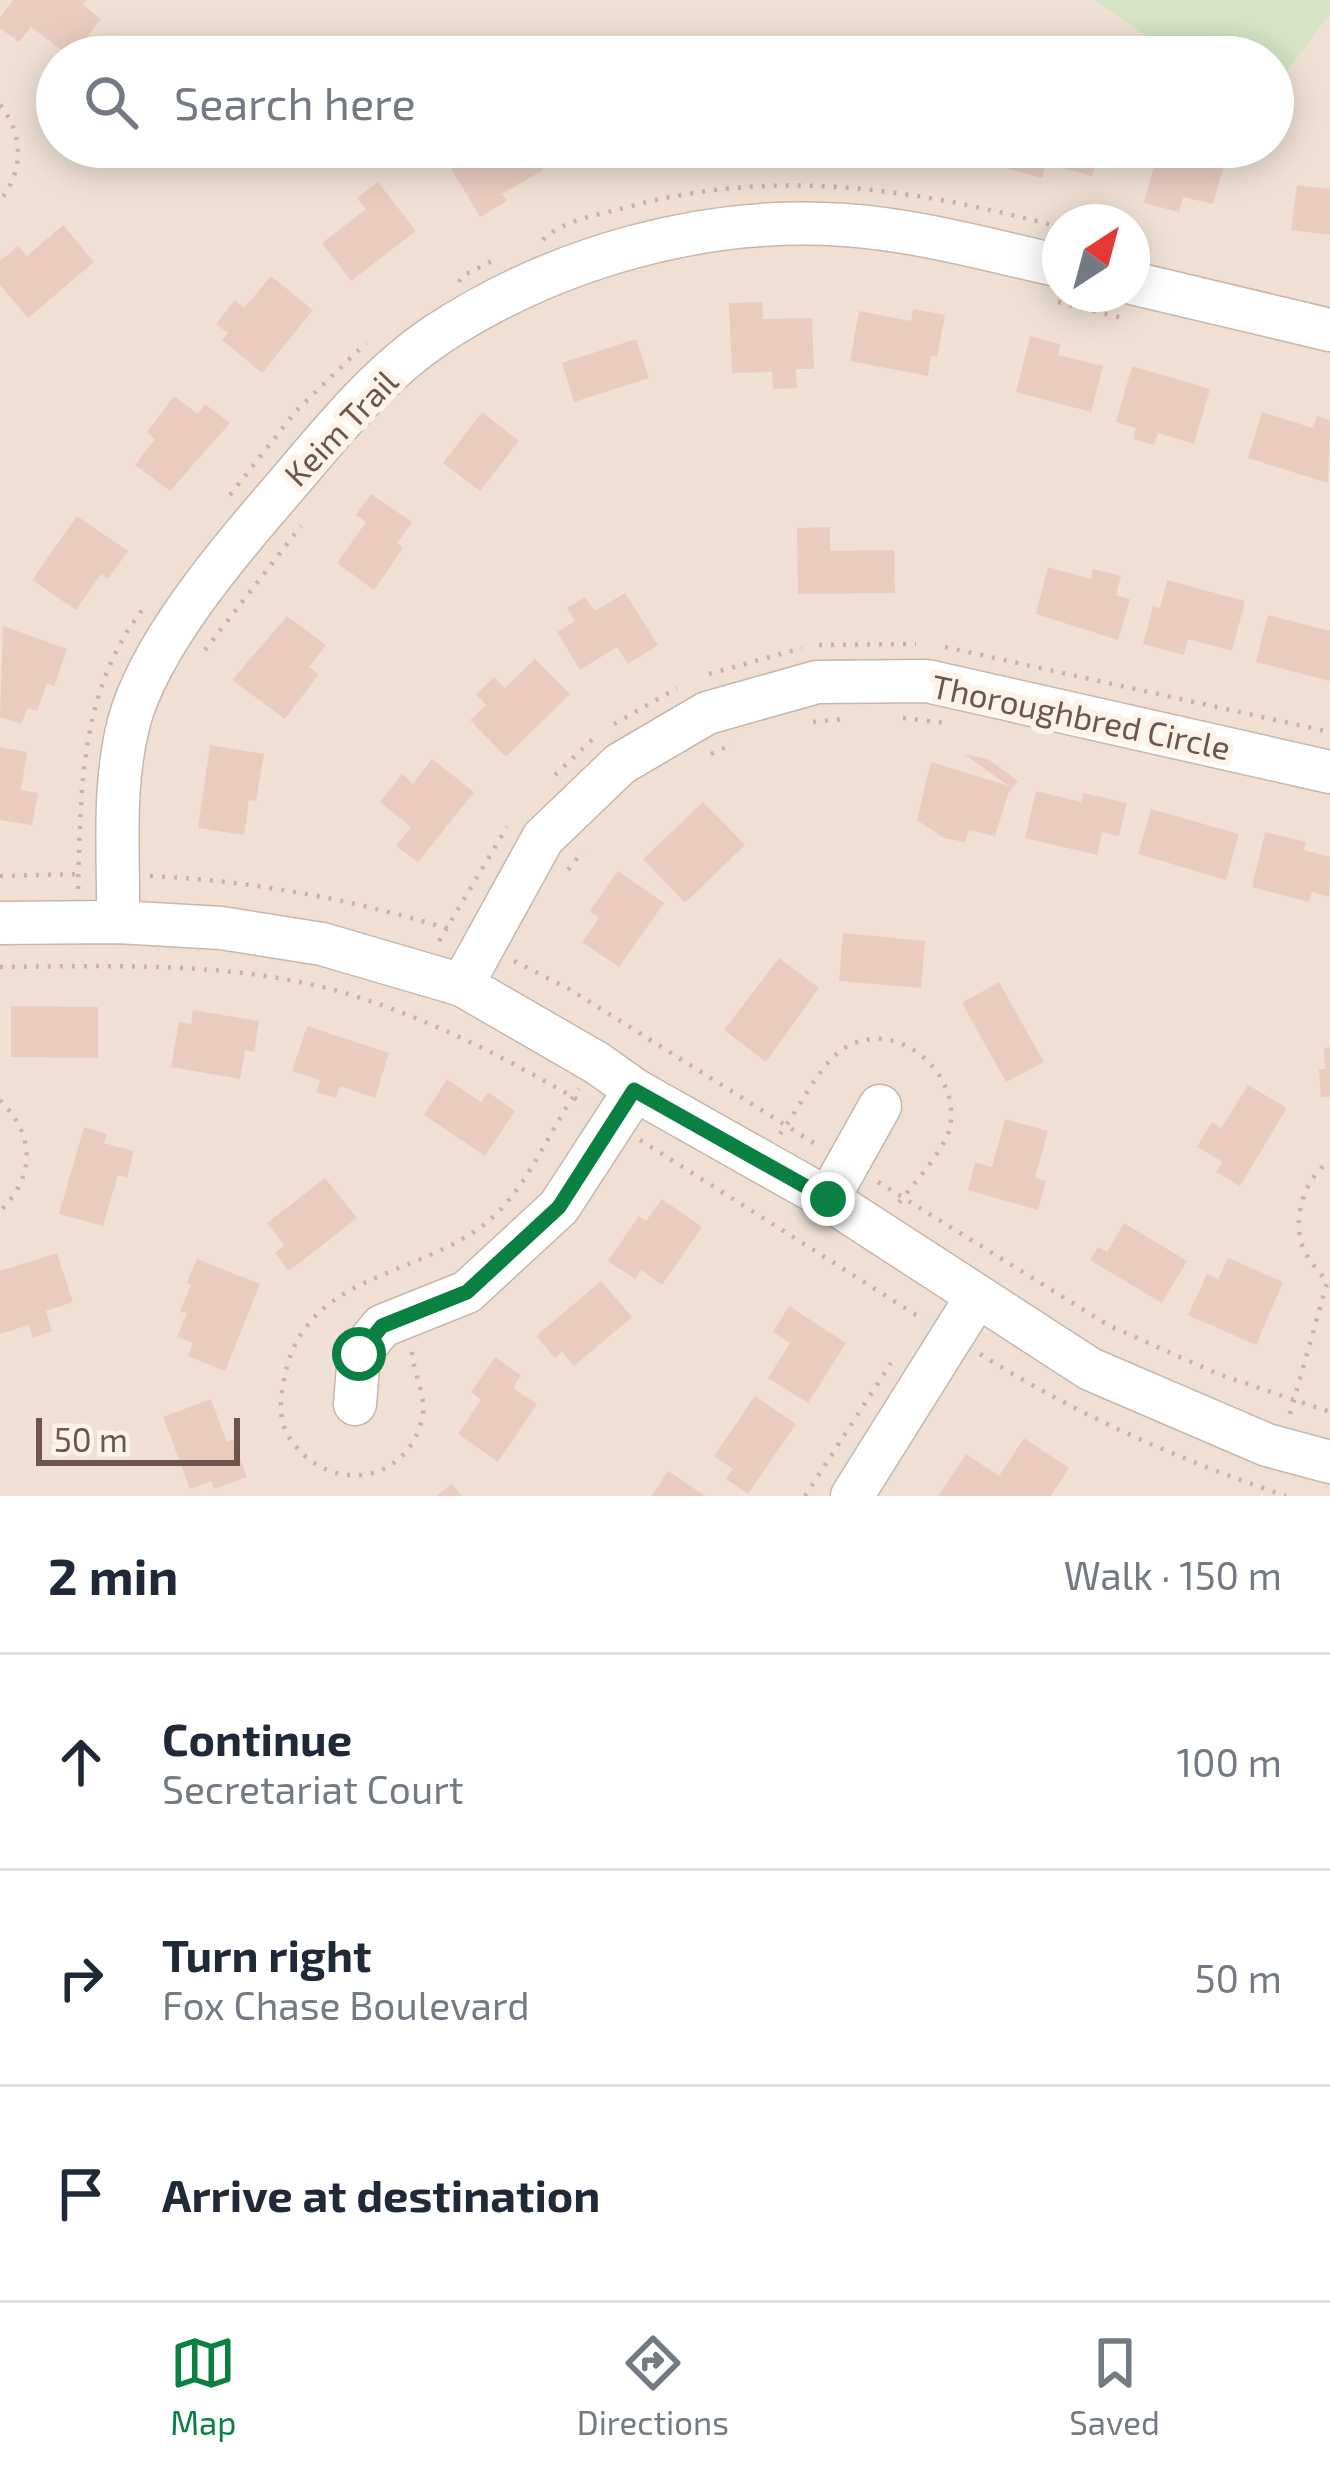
<!DOCTYPE html>
<html lang="en">
<head>
<meta charset="utf-8">
<style>
	:root { --surface:#fff; --page:#f6f6f7; --text:#1f2937; --muted:#747a83; --line:#e0e1e3; --accent:#0b8043 }
	body { margin:0; font-family:"Exo 2",sans-serif; background:var(--page); color:var(--text) }
	.compass { position:absolute; left:1042px; top:204px; width:108px; height:108px; border-radius:50%; background:var(--surface); box-shadow:0 6px 30px #0003; rotate:36deg }
	.scale { position:absolute; left:36px; bottom:30px; width:204px; box-sizing:border-box; padding-left:12px; border:6px solid #6d554d; border-top:0; font-size:33px; line-height:42px; white-space:nowrap; color:#6d554d; -webkit-text-stroke:9px #fcf3e9; paint-order:stroke }
	.stop { position:absolute; width:36px; height:36px; margin:-27px; border:9px solid #0b8043; border-radius:50%; background:#fff }
	.stop.end { background:#0b8043; border-color:#fff; box-shadow:0 3px 12px #0008 }
	.list { margin:0; padding:0; list-style:none }
	h2 { display:flex; justify-content:space-between; align-items:center; height:156px; margin:0; padding:0 48px; font-size:51px }
	h2 small { font-size:39px; font-weight:400; color:var(--muted) }
	.list li { display:grid; grid-template-columns:78px 1fr auto; gap:36px; align-items:center; box-sizing:border-box; height:216px; padding:0 48px; border-top:3px solid var(--line) }
	.list b { display:block; font-size:45px; white-space:nowrap }
	.list p { margin:0; font-size:39px; white-space:nowrap; color:var(--muted) }
	.list em { font-size:39px; font-style:normal; color:var(--muted) }
	.icon { flex:none; width:66px; height:66px; fill:none; stroke:currentColor; stroke-width:2; stroke-linecap:round; stroke-linejoin:round }
	.map { position:relative; flex:none; width:1330px; height:1496px; overflow:hidden }
	.search { position:absolute; background:var(--surface); box-shadow:0 6px 30px #0003; left:36px; right:36px; top:36px; height:132px; display:flex; align-items:center; gap:30px; box-sizing:border-box; padding:0 42px; border-radius:66px; color:var(--muted); font-size:45px }
	.sheet { height:804px; background:var(--surface) }
	nav { display:flex; justify-content:space-around; align-items:center; box-sizing:border-box; height:168px; border-top:3px solid var(--line); background:var(--surface); font-size:33px; color:var(--muted) }
	nav a { display:grid; justify-items:center; gap:6px }
	nav .on { color:var(--accent) }
	.map>svg:first-child { display:block }
	.residential { fill:#efe0d3; fill-rule:evenodd }
	.green { fill:#d4e4c5 }
	.building { fill:#eaccbf }
	.lines { fill:none; stroke-linecap:round; stroke-linejoin:round }
	.minor-casing { stroke:#c7b6ac; stroke-width:45 }
	.path { stroke:#ceafa3; stroke-width:4.5; stroke-dasharray:3 9; stroke-linecap:butt }
	.minor { stroke:#fff; stroke-width:42 }
	.route { stroke:#0b8043; stroke-width:15 }
	.labels { text-anchor:middle; stroke-width:12; stroke-linejoin:round; paint-order:stroke }
	.street-label { font-size:33px; fill:#6d554d; stroke:#fcf3e9 }
</style>
</head>
<body>
<div class="map">
<svg width="1330" height="1496" viewBox="0 0 1330 1496">
	<rect width="100%" height="100%" fill="#f8eee4"/>
	<!-- residential -->
	<path class="residential" d="M0,0H1095L1175,57H57V147H1273V90L1330,14V1496H0ZM1060,222H1132V294H1060Z"/>
	<!-- green -->
	<polygon class="green" points="1095,0 1330,0 1330,14 1273,90 1273,57 1175,57"/>
	<!-- building -->
	<g class="building">
		<polygon points="13,0 87,0 83,5 101,19 71,57 31,27 19,42 0,28 0,17"/>
		<polygon points="468,147 529,147 543,170 502,194 507,201 480,217 446,160"/>
		<polygon points="589,147 656,147 656,148 597,169"/>
		<polygon points="1011,147 1100,147 1092,176 1046,163 1042,178 1005,168"/>
		<polygon points="1159,147 1201,147 1200,154 1225,161 1213,204 1183,197 1179,212 1144,203"/>
		<polygon points="378,182 416,231 351,281 322,243 366,209 357,198"/>
		<polygon points="1297,185 1330,189 1330,235 1291,230"/>
		<polygon points="63,225 94,262 28,318 0,285 0,261 18,246 27,256"/>
		<polygon points="271,276 313,310 262,373 222,340 228,333 216,324 235,300 244,308"/>
		<polygon points="762,302 763,319 812,318 814,369 796,369 797,388 773,389 772,372 732,373 729,303"/>
		<polygon points="913,309 945,315 937,357 931,356 928,376 850,361 859,311 911,321"/>
		<polygon points="1030,336 1060,344 1058,355 1103,366 1091,412 1016,392"/>
		<polygon points="636,339 649,378 574,402 562,363"/>
		<polygon points="1132,366 1210,389 1194,444 1158,433 1154,445 1133,439 1136,428 1116,422"/>
		<polygon points="174,396 198,414 205,404 230,423 170,491 135,465 155,439 147,432"/>
		<polygon points="482,412 519,441 480,491 443,463"/>
		<polygon points="1262,412 1313,428 1317,416 1330,420 1328,483 1248,458"/>
		<polygon points="371,494 412,522 397,543 403,548 374,590 337,563 366,522 356,515"/>
		<polygon points="77,516 128,551 108,579 101,574 76,610 32,580"/>
		<polygon points="830,527 830,551 894,550 895,593 798,594 797,528"/>
		<polygon points="1048,567 1091,579 1093,569 1121,576 1116,596 1130,599 1118,640 1036,614"/>
		<polygon points="1167,580 1245,601 1232,651 1188,639 1184,655 1143,644 1153,606 1160,608"/>
		<polygon points="625,593 658,645 628,664 617,647 580,670 557,632 575,621 567,608 585,597 595,611"/>
		<polygon points="1268,615 1330,631 1330,681 1256,662"/>
		<polygon points="287,616 326,645 309,667 319,674 285,719 232,680"/>
		<polygon points="3,626 67,649 54,686 47,683 37,711 28,708 21,724 0,717"/>
		<polygon points="535,659 570,694 506,757 470,720 486,705 476,694 494,677 505,688"/>
		<polygon points="210,745 264,754 256,801 249,800 244,835 198,828"/>
		<polygon points="0,747 27,752 21,790 38,793 32,825 0,820"/>
		<polygon points="964,754 988,759 1018,781 1008,794 995,836 969,830 965,842 944,838 917,820 931,762 1009,786"/>
		<polygon points="432,759 474,792 418,862 396,846 411,827 380,802 402,774 413,784"/>
		<polygon points="1036,791 1081,802 1083,793 1127,803 1119,836 1102,832 1097,855 1025,838"/>
		<polygon points="703,802 745,845 685,903 643,859"/>
		<polygon points="1151,809 1239,834 1226,880 1138,854"/>
		<polygon points="1265,832 1306,842 1304,850 1330,857 1329,897 1312,892 1309,902 1252,887"/>
		<polygon points="618,871 664,903 619,967 582,942 599,918 590,911"/>
		<polygon points="843,933 925,941 921,988 839,981"/>
		<polygon points="779,958 819,988 766,1062 724,1030"/>
		<polygon points="999,982 1044,1062 1006,1082 962,1003"/>
		<polygon points="11,1006 98,1007 98,1058 11,1057"/>
		<polygon points="193,1010 259,1021 254,1052 245,1050 240,1079 171,1067 179,1022 191,1024"/>
		<polygon points="307,1026 389,1053 375,1098 340,1086 336,1098 316,1092 320,1080 292,1071"/>
		<polygon points="1330,1047 1330,1097 1321,1097 1319,1069 1325,1069 1324,1048"/>
		<polygon points="447,1079 481,1102 488,1092 515,1111 485,1156 424,1115"/>
		<polygon points="1248,1085 1287,1108 1240,1186 1216,1172 1223,1162 1197,1147 1212,1122 1221,1128"/>
		<polygon points="1005,1119 1048,1131 1035,1178 1046,1181 1038,1210 968,1190 975,1162 992,1167"/>
		<polygon points="84,1127 107,1134 104,1143 134,1151 127,1178 118,1175 103,1226 59,1214"/>
		<polygon points="325,1178 357,1218 289,1271 275,1253 284,1245 267,1223"/>
		<polygon points="662,1199 702,1227 662,1285 641,1270 635,1279 608,1261 639,1216 646,1221"/>
		<polygon points="1124,1223 1187,1261 1162,1303 1090,1260 1098,1247 1107,1252"/>
		<polygon points="57,1253 73,1302 46,1311 52,1331 33,1338 29,1325 0,1334 0,1271"/>
		<polygon points="1228,1258 1283,1282 1256,1345 1188,1315 1207,1274 1218,1279"/>
		<polygon points="197,1259 260,1284 225,1371 188,1356 193,1343 177,1337 187,1313 180,1311 191,1285 187,1283"/>
		<polygon points="601,1281 632,1317 574,1366 562,1352 555,1358 536,1336"/>
		<polygon points="789,1306 846,1343 808,1403 768,1378 790,1343 773,1332"/>
		<polygon points="495,1357 521,1375 513,1388 537,1404 498,1462 458,1434 481,1400 471,1392"/>
		<polygon points="755,1396 796,1424 748,1494 726,1479 733,1469 714,1456"/>
		<polygon points="211,1399 227,1442 233,1440 247,1477 214,1489 211,1481 190,1489 163,1417"/>
		<polygon points="1024,1438 1069,1468 1051,1496 938,1496 966,1454 999,1476"/>
		<polygon points="668,1471 705,1496 652,1496"/>
		<polygon points="452,1484 462,1496 436,1496"/>
	</g>
	<g class="lines">
		<!-- minor casing -->
		<g class="minor-casing">
			<g id="minor">
				<polyline points="1132,283 1330,330"/>
				<path d="M118,922C119,855 112,787 129,722C149,648 222,560 272,502C323,443 372,378 438,334C556,257 705,215 845,225C918,230 989,250 1060,266"/>
				<polyline points="0,923 118,922 221,928 322,944 462,985 597,1063 635,1090 828,1199 1090,1369 1267,1445 1330,1462"/>
				<polyline points="462,985 543,838 620,764 707,713 817,682 927,681 1330,772"/>
				<polyline points="828,1199 880,1106"/>
				<polyline points="355,1404 359,1354 382,1326 467,1292 559,1207 635,1090"/>
				<polyline points="852,1496 976,1298"/>
			</g>
		</g>
		<!-- path -->
		<g class="path">
			<path d="M0,105C24,135 24,170 0,201"/>
			<path d="M543,240C563,220 594,216 620,209C772,166 911,188 1060,227"/>
			<polyline points="459,282 462,276 494,260"/>
			<polyline points="1058,302 1122,318"/>
			<polyline points="230,495 296,411 366,343"/>
			<polyline points="819,645 916,644"/>
			<polyline points="945,647 1330,732"/>
			<polyline points="205,650 301,526"/>
			<polyline points="709,674 802,648"/>
			<polyline points="903,718 945,723"/>
			<polyline points="813,722 844,719"/>
			<polyline points="614,724 677,688"/>
			<polyline points="711,754 733,744"/>
			<polyline points="555,775 595,737"/>
			<polyline points="568,870 583,851"/>
			<polyline points="0,876 84,874"/>
			<path d="M150,876C256,881 355,900 456,931"/>
			<path d="M78,889C81,790 79,692 143,609"/>
			<polyline points="439,941 507,827"/>
			<polyline points="514,961 571,990 817,1145"/>
			<path d="M0,967C114,966 234,961 345,993C431,1019 508,1059 585,1104"/>
			<path d="M0,1100C35,1135 36,1176 0,1211"/>
			<path d="M780,1134C800,1108 820,1061 848,1046C899,1019 961,1073 950,1128C945,1149 912,1186 897,1205"/>
			<polyline points="640,1140 924,1320"/>
			<polyline points="878,1182 1108,1325 1218,1374 1330,1412"/>
			<path d="M412,1352C414,1377 429,1399 421,1423C402,1488 323,1492 289,1437C279,1421 280,1404 283,1385C300,1272 413,1281 486,1223C528,1189 548,1131 579,1089"/>
			<path d="M980,1354C1077,1415 1177,1459 1286,1496"/>
			<path d="M1290,1414L1327,1283C1321,1272 1309,1262 1304,1250C1291,1220 1304,1178 1330,1161"/>
			<polyline points="805,1496 891,1363"/>
		</g>
		<!-- minor -->
		<use href="#minor" class="minor"/>
	</g>
	<g class="lines">
		<!-- route -->
		<polyline class="route" points="359,1354 382,1326 467,1292 559,1207 634,1090 828,1199"/>
	</g>
	<g class="labels">
		<!-- street labels -->
		<g class="street-label">
			<text transform="translate(341 428) rotate(-46)" y="12">Keim Trail</text>
			<text transform="translate(1081 717) rotate(12)" y="12">Thoroughbred Circle</text>
		</g>
	</g>
</svg>
<svg class="compass" viewBox="-18 -18 36 36"><path d="M0-13l5 13h-10z" fill="#e53935"/><path d="M0 13l5-13h-10z" fill="#747a83"/></svg>
<div class="scale">50 m</div>
<div class="stop" style="left:359px;top:1354px"></div>
<div class="stop end" style="left:828px;top:1199px"></div>
<div class="search"><svg class="icon" aria-label="search" viewBox="0 0 24 24"><circle cx="10" cy="10" r="6"/><path d="M15 15l6 6"/></svg>Search here</div>
</div>
<section class="sheet">
<h2>2 min<small>Walk · 150 m</small></h2>
<ul class="list">
<li><svg class="icon" aria-label="ahead" viewBox="0 0 24 24"><path d="M12 20V5M6 11l6-6 6 6"/></svg><div><b>Continue</b><p>Secretariat Court</p></div><em>100 m</em></li>
<li><svg class="icon" aria-label="right" viewBox="0 0 24 24"><path d="M7 20v-9h11M14 6l5 5-5 5"/></svg><div><b>Turn right</b><p>Fox Chase Boulevard</p></div><em>50 m</em></li>
<li><svg class="icon" aria-label="arrive" viewBox="0 0 24 24"><path d="M6 21V4h12l-3 4 3 4H6"/></svg><div><b>Arrive at destination</b></div></li>
</ul>
</section>
<nav>
<a class="on"><svg class="icon" aria-label="map" viewBox="0 0 24 24"><path d="M3 6l6-2 6 2 6-2v14l-6 2-6-2-6 2zM9 4v14M15 6v14"/></svg>Map</a>
<a><svg class="icon" aria-label="directions" viewBox="0 0 24 24"><path d="M12 3l9 9-9 9-9-9zM9 14v-3h6M13 9l2 2-2 2"/></svg>Directions</a>
<a><svg class="icon" aria-label="saved" viewBox="0 0 24 24"><path d="M7 4h10v16l-5-4-5 4z"/></svg>Saved</a>
</nav>
</body>
</html>
